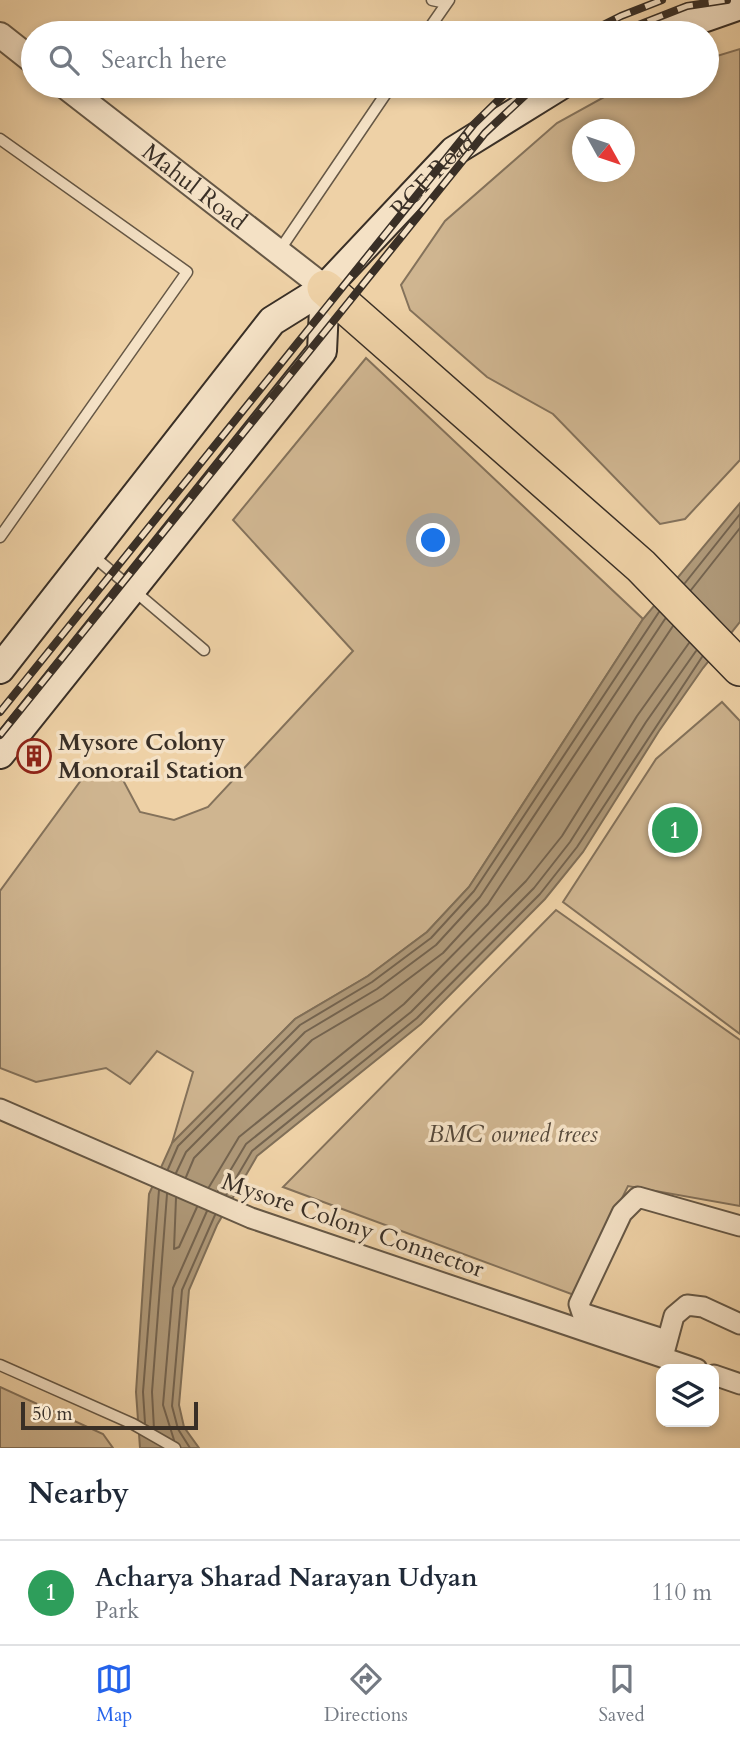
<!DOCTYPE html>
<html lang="en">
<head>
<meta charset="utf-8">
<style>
	:root { --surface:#fff; --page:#f2f2f3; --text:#1f2937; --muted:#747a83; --line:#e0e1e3; --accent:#2563eb }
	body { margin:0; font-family:Cardo,serif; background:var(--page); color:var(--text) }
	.controls { position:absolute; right:21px; bottom:21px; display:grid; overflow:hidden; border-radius:14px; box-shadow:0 4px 10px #0003 }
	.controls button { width:63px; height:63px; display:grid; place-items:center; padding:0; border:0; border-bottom:2px solid var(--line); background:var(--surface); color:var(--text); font:35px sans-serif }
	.compass { position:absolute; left:572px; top:119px; width:63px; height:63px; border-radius:50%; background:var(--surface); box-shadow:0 4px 10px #0003; rotate:130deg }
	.scale { position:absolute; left:21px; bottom:18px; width:177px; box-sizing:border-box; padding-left:7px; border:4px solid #392f26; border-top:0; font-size:19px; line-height:24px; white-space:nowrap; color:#392f26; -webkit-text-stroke:5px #f4e1c5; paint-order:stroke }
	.you { position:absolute; left:434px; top:541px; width:24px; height:24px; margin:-18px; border:5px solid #fff; border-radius:50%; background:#1a73e8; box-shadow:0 0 0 10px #1a73e833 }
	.badge { display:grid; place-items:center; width:46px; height:46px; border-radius:50%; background:var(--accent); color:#fff; font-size:23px; font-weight:700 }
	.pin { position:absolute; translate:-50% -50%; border:4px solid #fff; box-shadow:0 2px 7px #0006 }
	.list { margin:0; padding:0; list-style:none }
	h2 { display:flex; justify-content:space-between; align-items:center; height:91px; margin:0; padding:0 28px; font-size:30px }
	h2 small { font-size:23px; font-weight:400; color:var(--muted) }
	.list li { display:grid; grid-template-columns:46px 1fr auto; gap:21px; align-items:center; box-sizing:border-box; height:105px; padding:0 28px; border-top:2px solid var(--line) }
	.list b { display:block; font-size:26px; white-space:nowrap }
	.list p { margin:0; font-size:23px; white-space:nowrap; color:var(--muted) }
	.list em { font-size:23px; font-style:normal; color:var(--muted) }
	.icon { flex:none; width:38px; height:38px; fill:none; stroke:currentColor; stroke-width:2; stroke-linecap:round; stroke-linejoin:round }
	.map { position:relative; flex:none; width:740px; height:1448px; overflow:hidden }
	.search { position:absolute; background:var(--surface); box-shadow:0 4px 10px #0003; left:21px; right:21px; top:21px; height:77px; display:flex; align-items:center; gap:18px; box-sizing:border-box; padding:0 24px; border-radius:38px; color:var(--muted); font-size:26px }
	.sheet { height:196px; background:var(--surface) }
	nav { display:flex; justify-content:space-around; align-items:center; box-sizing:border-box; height:98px; border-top:2px solid var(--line); background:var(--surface); font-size:19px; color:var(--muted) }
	nav a { display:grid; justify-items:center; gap:4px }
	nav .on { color:var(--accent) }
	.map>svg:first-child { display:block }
	.green { fill:#cfb590; stroke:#84725b; stroke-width:2; fill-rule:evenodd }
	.water { fill:#b09a7a; stroke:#806f58; stroke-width:2 }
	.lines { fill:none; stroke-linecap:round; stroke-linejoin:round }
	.shore { stroke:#746450; stroke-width:2 }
	.service-casing { stroke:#665846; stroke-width:13 }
	.minor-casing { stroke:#665846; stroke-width:23 }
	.tertiary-casing { stroke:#665846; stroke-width:28 }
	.secondary-casing { stroke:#392f26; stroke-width:32 }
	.motorway-casing { stroke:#392f26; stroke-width:38 }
	.service { stroke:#f4e1c5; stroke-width:10 }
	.minor { stroke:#f4e1c5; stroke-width:19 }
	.tertiary { stroke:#f4e1c5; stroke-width:24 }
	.secondary { stroke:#f4e1c5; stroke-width:28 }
	.motorway { stroke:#eed1a6; stroke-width:35 }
	.rail-casing { stroke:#392f26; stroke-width:8 }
	.rail { stroke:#f4e1c5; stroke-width:5; stroke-dasharray:16; stroke-linecap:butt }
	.labels { text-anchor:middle; stroke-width:7; stroke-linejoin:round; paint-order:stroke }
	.street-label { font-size:24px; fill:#392f26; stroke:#f4e1c5 }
	.poi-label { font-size:24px; font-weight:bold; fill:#392f26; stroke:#f4e1c5; text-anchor:start }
	.park-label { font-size:24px; font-style:italic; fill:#574a3b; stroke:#f4e1c5 }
</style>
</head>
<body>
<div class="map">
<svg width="740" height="1448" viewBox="0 0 740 1448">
	<rect width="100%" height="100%" fill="#eed1a6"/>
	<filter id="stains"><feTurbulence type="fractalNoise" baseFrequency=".00286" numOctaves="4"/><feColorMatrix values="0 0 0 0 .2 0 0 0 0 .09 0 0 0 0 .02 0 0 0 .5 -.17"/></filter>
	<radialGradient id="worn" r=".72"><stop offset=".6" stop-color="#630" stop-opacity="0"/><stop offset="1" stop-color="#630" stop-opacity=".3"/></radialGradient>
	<!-- green -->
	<g class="green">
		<path d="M740,49V460L685,519L660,524L553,414L487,377L410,310L401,285L445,221L557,123L624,86H707V59ZM582,130H624V172H582Z"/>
		<polygon points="366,358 643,619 469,887 427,932 368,976 295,1019 172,1143 193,1072 157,1051 130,1084 106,1068 36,1082 0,1068 0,891 90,768 123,780 140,812 174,820 208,807 353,651 233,520"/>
		<polygon points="722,702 740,721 740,1034 563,902 656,759"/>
		<polygon points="556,910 740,1040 740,1206 628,1186 574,1295 283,1187"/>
		<polygon points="0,1387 103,1434 113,1448 0,1448"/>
	</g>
	<!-- water -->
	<polygon class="water" points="740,503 740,622 703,668 659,731 583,852 545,899 421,1024 257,1156 217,1225 189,1290 179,1405 184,1427 199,1448 140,1448 136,1392 149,1194 172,1143 295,1019 368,976 427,932 469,887 643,619"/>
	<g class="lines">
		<!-- shore -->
		<g class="shore">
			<polyline points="685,583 740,514"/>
			<polyline points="691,590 740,528"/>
			<polyline points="168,1169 178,1146 300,1025 372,982 431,938 474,891 659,612"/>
			<polyline points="176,1173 186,1152 305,1032 377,989 436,945 480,897 665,619"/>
			<polyline points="186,1177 194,1158 312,1040 383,998 443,953 488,904 673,626"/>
			<polyline points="209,1187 239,1137 404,1004 526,881 562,836 637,716 689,643"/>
			<polyline points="218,1191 246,1144 411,1012 534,888 570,842 646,722 696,651"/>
			<polyline points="226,1195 252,1151 417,1018 540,894 577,847 702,657"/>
			<polyline points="176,1198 174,1249 179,1247 197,1207"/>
			<polyline points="145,1423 143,1392 159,1190"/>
			<polyline points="154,1429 152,1392 167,1194"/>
			<polyline points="174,1440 163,1405 173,1288 207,1211"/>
			<polyline points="190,1448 178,1429 172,1406 182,1290 215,1215"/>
		</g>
		<!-- service casing -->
		<g class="service-casing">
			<g id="service">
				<polyline points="432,0 446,3"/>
				<polyline points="426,33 449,0"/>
				<polyline points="0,139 187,272 0,537"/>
				<polyline points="279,251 391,86"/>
				<polyline points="92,555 204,650"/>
				<polyline points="0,1365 133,1424 175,1448"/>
			</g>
		</g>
		<!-- minor casing -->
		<g class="minor-casing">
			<g id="minor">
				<polyline points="0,1109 251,1218 697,1369"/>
				<polyline points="666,1340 582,1313 579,1304 622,1213 638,1197 740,1226"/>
				<polyline points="664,1353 674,1316 687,1305 703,1307 740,1324"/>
				<polyline points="714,1375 740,1384"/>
			</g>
		</g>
		<!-- tertiary casing -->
		<g class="tertiary-casing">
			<g id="tertiary">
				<polyline points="0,35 33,61"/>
				<path id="s1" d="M65,86L325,288"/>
			</g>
		</g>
		<!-- secondary casing -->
		<g class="secondary-casing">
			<g id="secondary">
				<polyline points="660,33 740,5"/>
				<path id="s2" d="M0,669L272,321L325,288L454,151L559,86"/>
				<polyline points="0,754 322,351 325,288"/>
			</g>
		</g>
		<!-- motorway casing -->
		<g class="motorway-casing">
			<polyline id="motorway" points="325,288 641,566 740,668"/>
		</g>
		<!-- service -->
		<use href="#service" class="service"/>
		<!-- minor -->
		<use href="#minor" class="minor"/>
		<!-- tertiary -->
		<use href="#tertiary" class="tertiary"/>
		<!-- secondary -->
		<use href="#secondary" class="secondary"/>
		<!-- motorway -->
		<use href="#motorway" class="motorway"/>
		<!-- rail casing -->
		<g class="rail-casing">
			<g id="rail">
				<polyline points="587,33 621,16 662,0"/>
				<polyline points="618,33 687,6 727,0"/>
				<polyline points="0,712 474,124 513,86"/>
				<polyline points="0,735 485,133 535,86"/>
			</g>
		</g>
		<!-- rail -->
		<use href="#rail" class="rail"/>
	</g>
	<!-- icons -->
	<defs>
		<g id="building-ring" transform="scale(1.75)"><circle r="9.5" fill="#f4e1c5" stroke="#8f2418" stroke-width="1.5"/><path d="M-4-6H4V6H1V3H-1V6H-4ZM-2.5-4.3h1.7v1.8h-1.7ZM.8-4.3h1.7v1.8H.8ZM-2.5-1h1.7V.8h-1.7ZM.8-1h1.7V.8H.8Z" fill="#8f2418"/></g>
	</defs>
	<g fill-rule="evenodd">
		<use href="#building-ring" x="34" y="756"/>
	</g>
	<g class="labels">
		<!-- street labels -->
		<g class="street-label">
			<text dy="8" stroke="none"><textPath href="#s2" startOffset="660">RCF Road</textPath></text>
			<text dy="8" stroke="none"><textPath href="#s1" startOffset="164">Mahul Road</textPath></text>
			<text transform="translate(353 1225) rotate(19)" y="8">Mysore Colony Connector</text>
		</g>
		<!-- poi labels -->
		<g class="poi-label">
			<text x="58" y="750">Mysore Colony<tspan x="58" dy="28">Monorail Station</tspan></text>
		</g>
		<!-- park labels -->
		<g class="park-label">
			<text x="513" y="1142">BMC owned trees</text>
		</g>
	</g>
	<rect width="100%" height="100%" filter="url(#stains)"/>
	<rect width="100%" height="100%" fill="url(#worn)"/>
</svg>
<div class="controls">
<button><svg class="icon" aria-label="layers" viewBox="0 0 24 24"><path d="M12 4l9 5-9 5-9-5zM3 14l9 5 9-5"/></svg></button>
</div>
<svg class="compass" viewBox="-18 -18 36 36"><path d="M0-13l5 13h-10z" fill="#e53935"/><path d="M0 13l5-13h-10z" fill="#747a83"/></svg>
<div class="scale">50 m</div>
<div class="you"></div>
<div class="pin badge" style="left:675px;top:830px;background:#2e9e5b">1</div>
<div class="search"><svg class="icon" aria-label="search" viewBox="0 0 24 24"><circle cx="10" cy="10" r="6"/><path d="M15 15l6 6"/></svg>Search here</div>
</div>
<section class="sheet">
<h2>Nearby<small></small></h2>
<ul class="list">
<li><span class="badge" style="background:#2e9e5b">1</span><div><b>Acharya Sharad Narayan Udyan</b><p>Park</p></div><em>110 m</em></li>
</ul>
</section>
<nav>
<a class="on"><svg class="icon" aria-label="map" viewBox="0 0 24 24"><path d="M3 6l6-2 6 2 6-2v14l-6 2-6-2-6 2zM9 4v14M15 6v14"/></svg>Map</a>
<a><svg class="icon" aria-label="directions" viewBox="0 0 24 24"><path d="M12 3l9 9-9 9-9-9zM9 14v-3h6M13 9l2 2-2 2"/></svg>Directions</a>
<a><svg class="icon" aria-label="saved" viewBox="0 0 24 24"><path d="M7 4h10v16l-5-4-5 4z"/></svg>Saved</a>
</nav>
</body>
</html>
